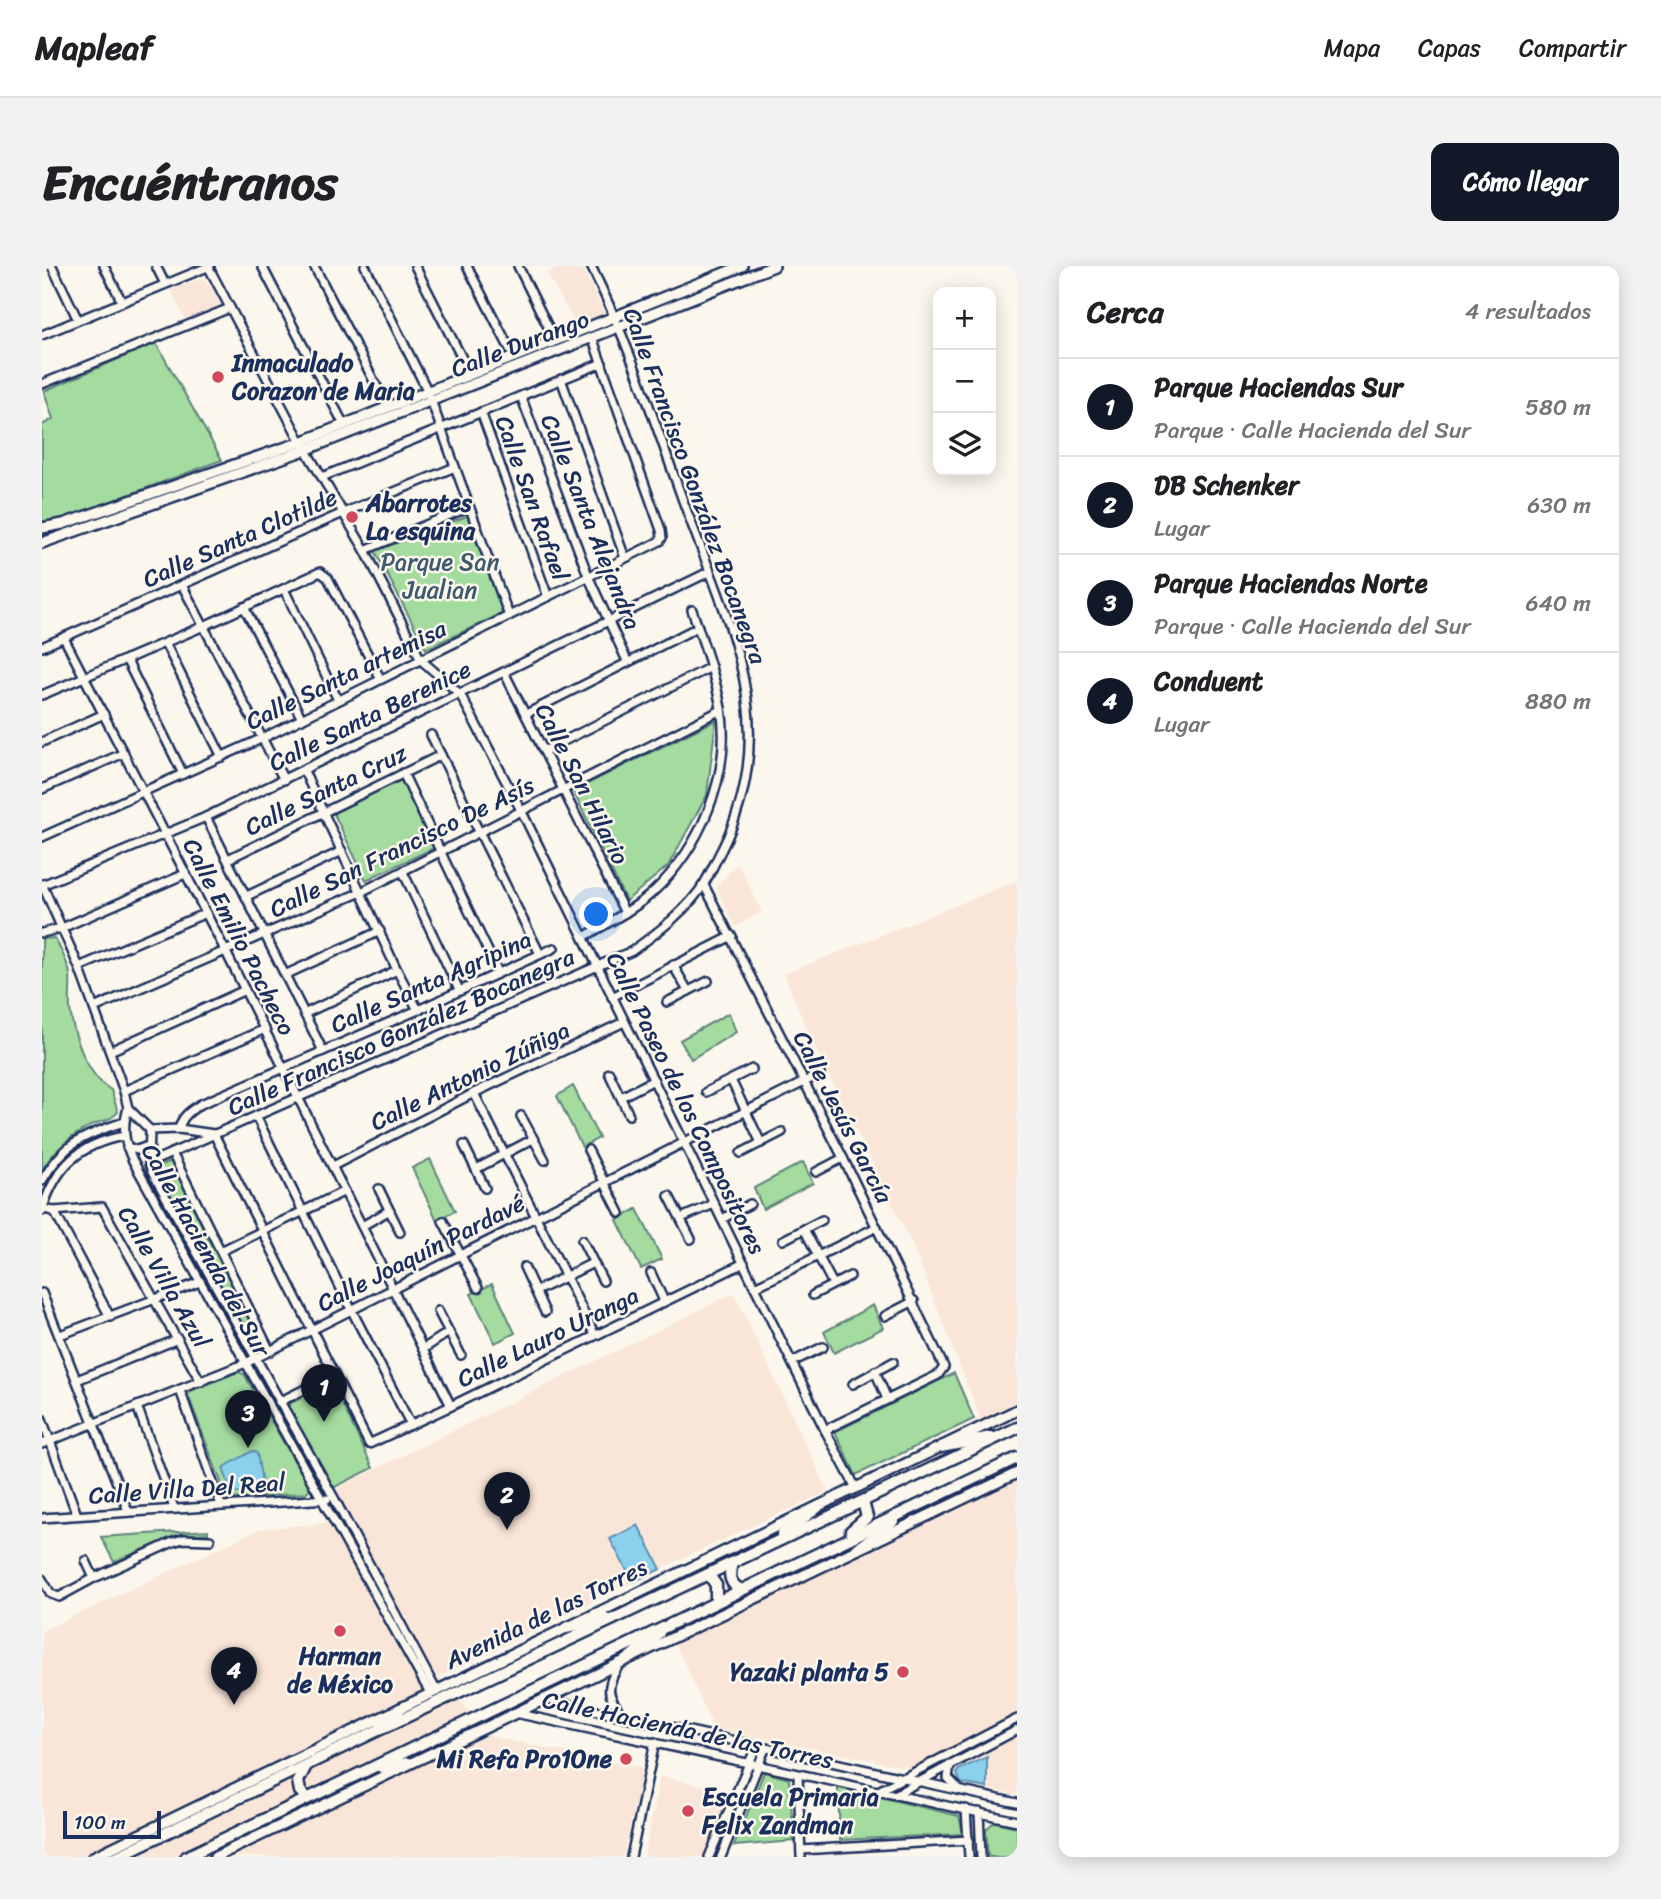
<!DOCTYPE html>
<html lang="es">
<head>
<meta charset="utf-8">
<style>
	:root { --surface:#fff; --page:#f2f2f2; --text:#202124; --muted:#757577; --line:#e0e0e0; --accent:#111827 }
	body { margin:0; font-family:Sriracha,sans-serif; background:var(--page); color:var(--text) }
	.controls { position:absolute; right:21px; top:21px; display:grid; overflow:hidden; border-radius:14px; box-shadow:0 4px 18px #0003 }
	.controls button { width:63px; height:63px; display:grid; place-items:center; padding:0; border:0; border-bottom:2px solid var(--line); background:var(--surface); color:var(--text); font:35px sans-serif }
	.scale { position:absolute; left:21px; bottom:18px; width:98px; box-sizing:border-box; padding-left:7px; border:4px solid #1b2f5e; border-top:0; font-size:19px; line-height:24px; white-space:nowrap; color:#1b2f5e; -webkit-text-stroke:5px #fbf7ec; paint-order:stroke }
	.you { position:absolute; left:555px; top:649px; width:24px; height:24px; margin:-18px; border:5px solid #fff; border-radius:50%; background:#1a73e8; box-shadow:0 0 0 10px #1a73e833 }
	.badge { display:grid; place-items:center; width:46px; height:46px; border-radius:50%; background:var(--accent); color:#fff; font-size:23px; font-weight:700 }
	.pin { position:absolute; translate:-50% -58px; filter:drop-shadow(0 2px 4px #0008) }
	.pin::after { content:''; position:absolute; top:37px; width:24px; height:21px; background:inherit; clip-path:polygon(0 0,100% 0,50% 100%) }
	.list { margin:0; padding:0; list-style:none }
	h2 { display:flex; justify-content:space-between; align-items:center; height:91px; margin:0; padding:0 28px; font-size:30px }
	h2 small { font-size:23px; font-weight:400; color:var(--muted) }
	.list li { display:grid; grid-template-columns:46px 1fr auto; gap:21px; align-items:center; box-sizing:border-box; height:98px; padding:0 28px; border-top:2px solid var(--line) }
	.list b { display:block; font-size:26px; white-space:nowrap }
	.list p { margin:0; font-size:23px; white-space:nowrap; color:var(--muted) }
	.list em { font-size:23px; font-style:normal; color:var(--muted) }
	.icon { flex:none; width:38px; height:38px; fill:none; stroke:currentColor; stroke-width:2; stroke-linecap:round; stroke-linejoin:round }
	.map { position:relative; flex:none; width:975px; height:1591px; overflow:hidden; border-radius:14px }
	header { display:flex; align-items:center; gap:42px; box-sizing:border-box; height:98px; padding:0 35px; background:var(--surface); border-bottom:2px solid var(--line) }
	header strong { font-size:33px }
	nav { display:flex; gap:38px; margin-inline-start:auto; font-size:24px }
	.intro { display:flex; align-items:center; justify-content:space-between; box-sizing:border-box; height:168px; padding:0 42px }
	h1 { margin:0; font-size:49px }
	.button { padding:18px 32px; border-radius:14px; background:var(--accent); color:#fff; font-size:24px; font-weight:700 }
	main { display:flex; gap:42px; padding:0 42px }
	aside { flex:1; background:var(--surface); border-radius:14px; box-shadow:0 4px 18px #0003 }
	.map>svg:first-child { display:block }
	.built { fill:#fae6d8 }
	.green { fill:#a4db9f; stroke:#60857e; stroke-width:2 }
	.water { fill:#8bd0ec; stroke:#5e90b3; stroke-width:2 }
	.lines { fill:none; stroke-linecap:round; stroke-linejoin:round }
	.minor-casing { stroke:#1b2f5e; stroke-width:12 }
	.major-casing { stroke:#1b2f5e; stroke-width:14 }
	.highway-casing { stroke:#1b2f5e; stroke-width:15 }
	.minor { stroke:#fbf7ec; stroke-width:7 }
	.major { stroke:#fbf7ec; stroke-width:9 }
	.highway { stroke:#fbf7ec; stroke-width:10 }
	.poi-dot { fill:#d1495b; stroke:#fbf7ec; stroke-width:2.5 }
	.labels { text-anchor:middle; stroke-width:5; stroke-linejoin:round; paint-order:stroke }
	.street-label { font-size:24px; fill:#1b2f5e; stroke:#fbf7ec }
	.poi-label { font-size:24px; font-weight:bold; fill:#1b2f5e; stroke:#fbf7ec; text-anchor:start }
	.park-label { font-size:24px; fill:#3d5a6e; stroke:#fbf7ec }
</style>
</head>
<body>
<header>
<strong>Mapleaf</strong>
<nav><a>Mapa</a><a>Capas</a><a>Compartir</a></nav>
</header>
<div class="intro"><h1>Encuéntranos</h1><a class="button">Cómo llegar</a></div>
<main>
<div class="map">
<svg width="975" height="1591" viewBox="0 0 975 1591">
	<rect width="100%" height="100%" fill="#fbf7ec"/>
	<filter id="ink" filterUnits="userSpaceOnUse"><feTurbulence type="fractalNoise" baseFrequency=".0143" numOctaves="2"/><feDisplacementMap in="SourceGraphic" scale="14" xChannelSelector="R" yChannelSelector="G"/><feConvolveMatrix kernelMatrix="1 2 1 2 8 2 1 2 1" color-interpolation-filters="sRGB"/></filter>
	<g filter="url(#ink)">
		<!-- built -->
		<g class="built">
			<polygon points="518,0 540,0 563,49 534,60 505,7"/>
			<polygon points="159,13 170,21 180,41 144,55 128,23"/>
			<polygon points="696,597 720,646 693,661 674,621"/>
			<polygon points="975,615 975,1137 939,1154 871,980 767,769 742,708"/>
			<polygon points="692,1027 786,1225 624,1300 397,1411 450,1471 601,1502 581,1591 0,1591 0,1365 218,1263 287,1257 297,1221"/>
			<polygon points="975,1212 975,1529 922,1518 864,1501 672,1463 633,1377"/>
			<polygon points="618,1510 689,1526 662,1591 602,1591"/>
		</g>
		<!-- green -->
		<g class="green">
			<polygon points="114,77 180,194 10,257 0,256 0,159 11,153 2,125"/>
			<polygon points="425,250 461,347 384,383 333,285"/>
			<polygon points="674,454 665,529 626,600 584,635 531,525"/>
			<polygon points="359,513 392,582 324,614 291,546"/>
			<path d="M13,672C18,683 26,696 28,708C29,719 27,731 28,742C31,769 45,810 69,824L76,846C68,856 56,855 46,861C28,871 10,886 0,904V673Z"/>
			<polygon points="687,747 694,766 649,793 638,774"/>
			<polygon points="531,820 557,872 540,881 515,830"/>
			<polygon points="388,893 413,945 395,954 370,902"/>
			<polygon points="130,895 222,1080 214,1083 112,902"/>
			<polygon points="761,896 771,917 721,943 712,922"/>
			<polygon points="595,943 620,993 599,1003 575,954"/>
			<polygon points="450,1018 473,1067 453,1077 429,1028"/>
			<polygon points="831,1039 841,1062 792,1087 782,1066"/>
			<polygon points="196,1106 202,1108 268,1222 264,1227 190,1233 184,1229 146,1129 149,1125"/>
			<polygon points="912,1107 932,1153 814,1209 793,1166"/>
			<polygon points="287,1118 291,1119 331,1202 291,1222 246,1141 249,1137"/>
			<polygon points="166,1264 166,1267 133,1270 72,1296 59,1271"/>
			<polygon points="722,1506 747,1513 752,1575 692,1580"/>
			<polygon points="796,1521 917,1550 921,1568 798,1574"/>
			<polygon points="952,1556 975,1561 975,1591 946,1591 944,1563"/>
		</g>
		<!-- water -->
		<g class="water">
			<polygon points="210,1185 215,1187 221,1224 195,1227 188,1222 181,1202"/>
			<polygon points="596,1259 619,1303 591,1316 568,1273"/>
			<polygon points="945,1491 945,1522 919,1517 915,1508 916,1504"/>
		</g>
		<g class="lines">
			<!-- minor casing -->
			<g class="minor-casing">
				<g id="minor">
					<polyline points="10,0 36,54"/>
					<polyline points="62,0 80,36"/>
					<polyline points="114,0 123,18"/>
					<polyline points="166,0 259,176 323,284 379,394 418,428 479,544 783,1164 814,1222"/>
					<polyline points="220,0 302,159"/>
					<polyline points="272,0 346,142"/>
					<polyline points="323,0 386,126 467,350"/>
					<polyline points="373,0 428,108"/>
					<polyline points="425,0 472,91"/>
					<polyline points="476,0 513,75"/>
					<polyline points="0,69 168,0"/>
					<polyline points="519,113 583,292"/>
					<polyline points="0,118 188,42"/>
					<polyline points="479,130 547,312 585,395"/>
					<polyline points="439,146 506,331"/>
					<polyline points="280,211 560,97"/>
					<polyline points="323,284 427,241"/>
					<polyline points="140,319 242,514"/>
					<polyline points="242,323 296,434"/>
					<polyline points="202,341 260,453"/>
					<polyline points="22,372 184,686 409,1140"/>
					<polyline points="123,377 180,491"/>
					<polyline points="0,381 301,247 413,201"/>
					<polyline points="84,393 141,508"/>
					<polyline points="462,406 583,647"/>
					<polyline points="0,429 162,360 278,306 286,312 338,412"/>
					<polyline points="484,448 656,361"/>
					<polyline points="389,469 498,688"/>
					<polyline points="0,476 62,448"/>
					<polyline points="502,485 669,401"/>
					<polyline points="262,505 355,704 376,744"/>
					<polyline points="361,507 456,706"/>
					<polyline points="0,523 82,487"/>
					<polyline points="164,551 281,785"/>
					<polyline points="0,571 221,472 618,275 620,272 619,264 550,71"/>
					<polyline points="186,593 399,489"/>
					<polyline points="361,606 417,724"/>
					<polyline points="0,618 37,701 82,825 86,842 108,864 107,897 110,906 292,1232 394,1424"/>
					<polyline points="0,619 164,551 667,306"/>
					<polyline points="662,619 801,892 902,1101 896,1109 783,1164"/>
					<polyline points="205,630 300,585"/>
					<polyline points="0,667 20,662 143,608"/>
					<path d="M542,671C565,657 590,645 610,627C658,583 690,509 679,442C673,409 661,376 650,344"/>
					<polyline points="631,699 646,725"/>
					<polyline points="37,701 164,647"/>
					<polyline points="245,708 338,665"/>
					<polyline points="570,731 690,670"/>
					<polyline points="625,736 666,715"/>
					<polyline points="52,742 319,626 679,444"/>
					<polyline points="264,747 355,704"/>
					<polyline points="68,785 203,724"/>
					<polyline points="567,807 587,849"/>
					<polyline points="689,814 719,877"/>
					<polyline points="82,825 223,763"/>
					<polyline points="664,826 710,803"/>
					<polyline points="432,827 553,1069"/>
					<polyline points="579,831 612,814"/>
					<path d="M86,842C80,862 82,876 91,895L388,1427"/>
					<polyline points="214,850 309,1043 369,1159"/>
					<polyline points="479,850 503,894"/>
					<path d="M137,863C140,850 148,845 159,838L376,744L512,682"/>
					<polyline points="108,864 137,863 172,868 327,1178 409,1140 702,997"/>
					<polyline points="422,879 443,922"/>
					<polyline points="85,881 95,884 106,880"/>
					<polyline points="546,884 578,947"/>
					<polyline points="130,887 228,1085"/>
					<polyline points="699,887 740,866"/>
					<path d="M107,897L590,685C615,667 647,643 663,616C669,606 674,594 680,583C743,457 684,353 640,232C612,154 586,75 549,0"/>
					<polyline points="291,900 432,827 582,756"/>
					<polyline points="434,903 491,873"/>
					<polyline points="774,906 801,892"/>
					<path d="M0,915C22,877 42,869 82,856"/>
					<polyline points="337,923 358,966"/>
					<polyline points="627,930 649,973"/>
					<polyline points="1,943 12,945 60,941 159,1116"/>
					<path d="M0,945C13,901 37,878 82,870"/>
					<polyline points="12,945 68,1051"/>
					<polyline points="639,952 672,938"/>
					<polyline points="680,953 708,938"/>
					<polyline points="401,955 436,1022"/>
					<polyline points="320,960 348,944"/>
					<polyline points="762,963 791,1018"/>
					<polyline points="540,974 561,1015"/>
					<polyline points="741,974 780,954"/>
					<polyline points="179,985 303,925"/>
					<polyline points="482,1001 503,1046"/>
					<polyline points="609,1007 622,1035"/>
					<polyline points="713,1021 835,961"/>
					<polyline points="494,1025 551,997"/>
					<polyline points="0,1027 86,1245"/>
					<polyline points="771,1029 808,1010"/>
					<polyline points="396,1045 419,1089"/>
					<polyline points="843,1050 872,1035"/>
					<polyline points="18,1069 158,1016"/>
					<polyline points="381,1083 407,1066"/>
					<polyline points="750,1096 781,1081"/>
					<polyline points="833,1105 845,1133"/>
					<polyline points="35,1114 136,1073"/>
					<polyline points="811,1118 851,1096"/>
					<polyline points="138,1124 179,1239"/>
					<polyline points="237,1136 292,1109"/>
					<polyline points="95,1140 132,1242"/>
					<polyline points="0,1153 35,1249"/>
					<polyline points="0,1178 204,1097 778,808"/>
					<polyline points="0,1252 285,1233"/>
					<polyline points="44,1295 52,1312"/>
					<polyline points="0,1313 9,1328 17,1331 52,1312 131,1276 141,1273 168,1274"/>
					<path d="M578,1397C563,1421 564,1429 582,1451"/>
					<polyline points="502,1433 975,1537"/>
					<polyline points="473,1447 975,1555"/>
					<polyline points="908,1499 906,1512 916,1522"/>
					<polyline points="756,1509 759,1591"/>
					<polyline points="836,1525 975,1453"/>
					<polyline points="854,1528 975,1464"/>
					<polyline points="924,1543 927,1591"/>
					<polyline points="937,1546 939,1591"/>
					<polyline points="759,1584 927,1574"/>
					<polyline points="589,1591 613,1476"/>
					<polyline points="667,1591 714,1481"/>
					<polyline points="679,1591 723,1483"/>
				</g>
			</g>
			<!-- major casing -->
			<g class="major-casing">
				<g id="major">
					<polyline points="0,262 21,258 259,176 700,0"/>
					<polyline points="0,277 263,184 732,0"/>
					<polyline points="51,1591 975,1144"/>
					<polyline points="173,1591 975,1207"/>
				</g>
			</g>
			<!-- highway casing -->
			<g class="highway-casing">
				<g id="highway">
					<polyline points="899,1181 949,1171"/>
					<polyline points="809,1265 825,1251 821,1236"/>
					<polyline points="740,1268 776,1241"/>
					<path d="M815,1283C827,1272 847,1265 854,1250"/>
					<path d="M690,1298C686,1310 688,1318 699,1324"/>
					<polyline points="667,1309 674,1319 674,1335"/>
					<polyline points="524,1362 564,1353"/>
					<polyline points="588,1391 617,1367"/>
					<polyline points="339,1458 358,1443"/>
					<polyline points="339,1501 366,1497"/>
					<polyline points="263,1502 256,1515 258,1525 265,1532"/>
					<polyline points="74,1591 326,1469 975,1162"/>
					<polyline points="144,1591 975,1192"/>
				</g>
			</g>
			<!-- minor -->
			<use href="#minor" class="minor"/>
			<!-- major -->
			<use href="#major" class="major"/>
			<!-- highway -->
			<use href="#highway" class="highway"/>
		</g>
	</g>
	<!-- markers -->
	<g class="poi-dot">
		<circle cx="176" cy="111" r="7"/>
		<circle cx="310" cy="251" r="7"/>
		<circle cx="298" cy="1365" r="7"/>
		<circle cx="861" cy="1406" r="7"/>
		<circle cx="584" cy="1493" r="7"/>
		<circle cx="646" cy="1545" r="7"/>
	</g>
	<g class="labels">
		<!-- street labels -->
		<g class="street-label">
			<text transform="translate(478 78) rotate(-21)" y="8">Calle Durango</text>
			<text transform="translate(653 220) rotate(70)" y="8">Calle Francisco González Bocanegra</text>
			<text transform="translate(490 232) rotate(70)" y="8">Calle San Rafael</text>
			<text transform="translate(549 256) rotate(68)" y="8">Calle Santa Alejandra</text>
			<text transform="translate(198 272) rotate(-24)" y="8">Calle Santa Clotilde</text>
			<text transform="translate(304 409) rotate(-26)" y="8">Calle Santa artemisa</text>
			<text transform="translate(328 450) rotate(-26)" y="8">Calle Santa Berenice</text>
			<text transform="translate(540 518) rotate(63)" y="8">Calle San Hilario</text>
			<text transform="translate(284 524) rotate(-26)" y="8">Calle Santa Cruz</text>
			<text transform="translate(360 581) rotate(-26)" y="8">Calle San Francisco De Asís</text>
			<text transform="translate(197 671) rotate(63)" y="8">Calle Emilio Pacheco</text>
			<text transform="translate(389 716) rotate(-24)" y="8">Calle Santa Agripina</text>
			<text transform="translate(359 766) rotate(-24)" y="8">Calle Francisco González Bocanegra</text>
			<text transform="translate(428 810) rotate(-26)" y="8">Calle Antonio Zúñiga</text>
			<text transform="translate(644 837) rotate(64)" y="8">Calle Paseo de los Compositores</text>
			<text transform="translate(801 851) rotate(63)" y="8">Calle Jesús García</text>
			<text transform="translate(164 984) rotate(61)" y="8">Calle Hacienda del Sur</text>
			<text transform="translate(379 987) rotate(-27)" y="8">Calle Joaquín Pardavé</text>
			<text transform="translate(122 1011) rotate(60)" y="8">Calle Villa Azul</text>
			<text transform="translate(506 1071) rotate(-26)" y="8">Calle Lauro Uranga</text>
			<text transform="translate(145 1223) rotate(-4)" y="8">Calle Villa Del Real</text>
			<text transform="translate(504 1348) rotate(-26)" y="8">Avenida de las Torres</text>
			<text transform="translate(646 1464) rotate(12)" y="8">Calle Hacienda de las Torres</text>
		</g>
		<!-- poi labels -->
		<g class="poi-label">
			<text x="190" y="105">Inmaculado<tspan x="190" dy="28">Corazon de Maria</tspan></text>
			<text x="324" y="245">Abarrotes<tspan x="324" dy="28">La esquina</tspan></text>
			<text x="298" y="1398" text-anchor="middle">Harman<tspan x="298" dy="28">de México</tspan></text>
			<text x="847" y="1414" text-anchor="end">Yazaki planta 5</text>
			<text x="570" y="1501" text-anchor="end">Mi Refa Pro1One</text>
			<text x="660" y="1539">Escuela Primaria<tspan x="660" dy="28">Felix Zandman</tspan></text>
		</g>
		<!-- park labels -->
		<g class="park-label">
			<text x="398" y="304">Parque San<tspan x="398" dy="28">Jualian</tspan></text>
		</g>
	</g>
</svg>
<div class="controls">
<button>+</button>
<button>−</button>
<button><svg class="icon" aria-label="layers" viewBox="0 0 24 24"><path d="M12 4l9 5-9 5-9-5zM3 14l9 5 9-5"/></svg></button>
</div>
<div class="scale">100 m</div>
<div class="you"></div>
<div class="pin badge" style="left:282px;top:1156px">1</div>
<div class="pin badge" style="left:465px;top:1264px">2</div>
<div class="pin badge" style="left:206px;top:1182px">3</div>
<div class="pin badge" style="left:192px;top:1439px">4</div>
</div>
<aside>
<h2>Cerca<small>4 resultados</small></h2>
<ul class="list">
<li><span class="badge">1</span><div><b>Parque Haciendas Sur</b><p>Parque · Calle Hacienda del Sur</p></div><em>580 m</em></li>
<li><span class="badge">2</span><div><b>DB Schenker</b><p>Lugar</p></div><em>630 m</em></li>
<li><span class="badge">3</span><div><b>Parque Haciendas Norte</b><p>Parque · Calle Hacienda del Sur</p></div><em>640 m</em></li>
<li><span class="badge">4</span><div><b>Conduent</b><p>Lugar</p></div><em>880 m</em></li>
</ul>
</aside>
</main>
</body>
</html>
